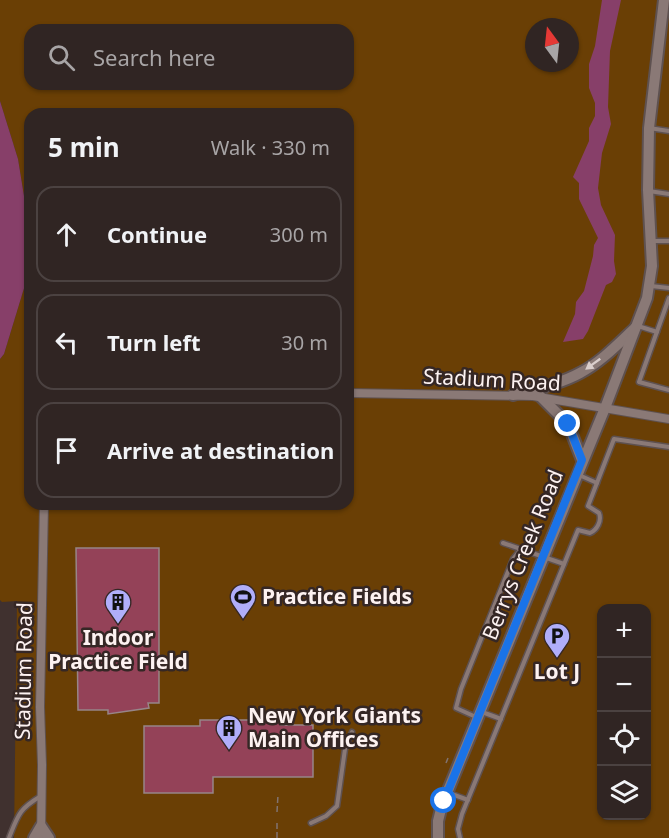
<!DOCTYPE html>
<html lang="en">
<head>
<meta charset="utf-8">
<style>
	:root { --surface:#302523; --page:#382d2b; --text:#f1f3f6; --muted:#a8a5a6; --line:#4b4241 }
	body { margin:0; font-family:"Noto Sans",sans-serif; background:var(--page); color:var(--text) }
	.controls { position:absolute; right:18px; bottom:18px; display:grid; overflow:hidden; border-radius:12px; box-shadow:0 2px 4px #0004 }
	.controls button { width:54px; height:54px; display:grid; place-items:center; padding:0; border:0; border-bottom:2px solid var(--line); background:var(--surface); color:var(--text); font:30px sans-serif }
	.compass { position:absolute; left:525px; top:18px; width:54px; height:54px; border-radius:50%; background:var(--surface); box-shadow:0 2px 4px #0004; rotate:345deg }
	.stop { position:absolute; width:18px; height:18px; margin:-14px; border:4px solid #1a73e8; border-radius:50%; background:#fff }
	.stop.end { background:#1a73e8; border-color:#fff; box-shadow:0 2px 6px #0008 }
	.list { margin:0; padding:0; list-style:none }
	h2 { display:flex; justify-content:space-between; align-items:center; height:78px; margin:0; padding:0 24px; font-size:26px }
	h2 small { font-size:20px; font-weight:400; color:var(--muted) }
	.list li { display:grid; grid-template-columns:39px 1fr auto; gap:18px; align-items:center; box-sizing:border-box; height:96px; margin:0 12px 12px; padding:0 12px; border:2px solid var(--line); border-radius:18px }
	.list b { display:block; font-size:22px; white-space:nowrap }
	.list em { font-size:20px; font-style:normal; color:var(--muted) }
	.icon { flex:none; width:33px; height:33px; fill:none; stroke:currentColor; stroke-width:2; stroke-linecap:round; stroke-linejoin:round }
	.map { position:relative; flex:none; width:669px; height:838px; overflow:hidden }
	.search { position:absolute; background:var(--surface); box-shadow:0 2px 4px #0004; left:24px; top:24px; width:330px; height:66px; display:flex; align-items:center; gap:15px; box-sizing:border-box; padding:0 21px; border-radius:18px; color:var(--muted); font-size:22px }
	.panel { position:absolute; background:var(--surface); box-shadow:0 2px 4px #0004; left:24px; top:108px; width:330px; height:402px; border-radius:18px }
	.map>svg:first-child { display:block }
	.green { fill:#6a3f05; fill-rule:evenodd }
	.water { fill:#873f69 }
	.building { fill:#944258; stroke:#978588; stroke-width:1.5 }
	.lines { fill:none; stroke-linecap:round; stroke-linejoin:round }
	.lane-casing { stroke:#5e5150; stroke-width:7 }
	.street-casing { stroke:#5e5150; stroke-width:10 }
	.secondary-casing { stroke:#5e5150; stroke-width:14 }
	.path { stroke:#817371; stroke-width:1.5; stroke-dasharray:6 3; stroke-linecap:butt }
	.lane { stroke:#8a7976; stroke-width:4 }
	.street { stroke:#8a7976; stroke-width:8 }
	.secondary { stroke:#8a7976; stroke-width:10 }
	.oneway { fill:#dacecc }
	.route { stroke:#1a73e8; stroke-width:8 }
	.labels { text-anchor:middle; stroke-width:5; stroke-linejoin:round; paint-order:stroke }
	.street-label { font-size:21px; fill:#fdf2f1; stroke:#352725 }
	.poi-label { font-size:21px; font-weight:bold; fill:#fdf2f1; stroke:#352725; text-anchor:start }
</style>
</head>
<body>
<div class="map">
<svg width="669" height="838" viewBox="0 0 669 838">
	<rect width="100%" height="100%" fill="#40312f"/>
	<!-- green -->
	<path class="green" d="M0,0H669V838H14L17,601L2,602L0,600V359L4,354L25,285L30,256V504H348V114H30V233L18,159L0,101ZM534,27H570V63H534ZM30,30H348V84H30ZM602,608H646V816H602Z"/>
	<!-- water -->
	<g class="water">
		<polygon points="602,0 621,0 610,51 608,107 611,124 602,153 598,188 601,205 615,235 614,261 616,274 612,282 606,285 588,331 583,339 563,342 575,314 576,302 584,291 593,256 594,245 598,238 579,199 579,183 573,177 589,141 589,128 595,116 595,103 589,88 589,64 595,46"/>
		<polygon points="0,101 18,159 30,233 30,256 25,285 4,354 0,359"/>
	</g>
	<!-- building -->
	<g class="building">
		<polygon points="76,548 159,548 159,703 148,703 149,708 108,714 108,710 78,710"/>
		<polygon points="200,720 280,720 281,725 313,725 313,777 213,777 213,793 144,793 144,726 200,726"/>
	</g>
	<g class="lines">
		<!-- lane casing -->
		<g class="lane-casing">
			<g id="lane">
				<polyline points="649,128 669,131"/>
				<polyline points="649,191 669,194"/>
				<polyline points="652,241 669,241"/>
				<polyline points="651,286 669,288"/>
				<polyline points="669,298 639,382 669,390"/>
				<polyline points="638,326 657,332"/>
				<polyline points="579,475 597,483"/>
				<polyline points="503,543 564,564"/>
				<polyline points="482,712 501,719"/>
				<polyline points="476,717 456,708 461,689 513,559 521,549"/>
				<polyline points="449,793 468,800"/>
				<polyline points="311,823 326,816 337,806 345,749 352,732"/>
				<path d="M9,838C18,815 19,809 41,796"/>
				<path d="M460,838L458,829L462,814L578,530L590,533C597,530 602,521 599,513L588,506L614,439L669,447"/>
			</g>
		</g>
		<!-- street casing -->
		<g class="street-casing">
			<g id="street">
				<polyline points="348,393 533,396 669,419"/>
				<polyline points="41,838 42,765 40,707 44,504"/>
			</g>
		</g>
		<!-- secondary casing -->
		<g class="secondary-casing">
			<g id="secondary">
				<path d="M513,395C535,389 560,384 580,373C601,362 618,344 635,328"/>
				<polyline points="541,397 568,424 582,460"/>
				<polyline points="34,838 41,826 49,838"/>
				<polyline points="438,838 438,821 442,805 605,408 647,298 652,266 648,190 649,128 664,0"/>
			</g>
		</g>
		<!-- path -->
		<g class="path">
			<polyline points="446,763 448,758"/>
			<polyline points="277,812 278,795"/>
			<polyline points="277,838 277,823"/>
		</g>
		<!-- lane -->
		<use href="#lane" class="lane"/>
		<!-- street -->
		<use href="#street" class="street"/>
		<!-- secondary -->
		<use href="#secondary" class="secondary"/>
	</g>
	<!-- one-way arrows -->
	<defs><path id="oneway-solid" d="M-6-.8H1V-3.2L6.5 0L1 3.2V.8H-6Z" transform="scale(1.5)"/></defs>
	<use class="oneway" href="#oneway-solid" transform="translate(593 364) rotate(144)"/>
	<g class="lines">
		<!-- route -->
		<polyline class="route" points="444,801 582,460 568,424"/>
	</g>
	<!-- icons -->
	<defs>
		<g id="stadium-pin" transform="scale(1.35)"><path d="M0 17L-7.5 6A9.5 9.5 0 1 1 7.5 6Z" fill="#b0aefa" stroke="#352725"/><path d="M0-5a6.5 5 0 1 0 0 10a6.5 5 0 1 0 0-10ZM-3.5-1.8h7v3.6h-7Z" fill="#111"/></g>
		<g id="building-pin" transform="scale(1.35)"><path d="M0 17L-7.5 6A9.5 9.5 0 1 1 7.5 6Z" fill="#b0aefa" stroke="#352725"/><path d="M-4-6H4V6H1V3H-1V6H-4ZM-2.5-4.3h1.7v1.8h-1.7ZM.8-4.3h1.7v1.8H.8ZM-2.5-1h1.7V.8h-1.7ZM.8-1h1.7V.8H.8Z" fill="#111"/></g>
		<g id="parking-pin" transform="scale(1.35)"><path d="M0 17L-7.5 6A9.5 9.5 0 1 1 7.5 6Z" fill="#b0aefa" stroke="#352725"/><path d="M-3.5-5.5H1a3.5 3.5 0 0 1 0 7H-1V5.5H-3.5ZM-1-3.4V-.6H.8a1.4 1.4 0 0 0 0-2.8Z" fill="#111"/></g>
	</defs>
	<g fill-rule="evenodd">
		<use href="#stadium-pin" x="243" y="597"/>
		<use href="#building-pin" x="118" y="602"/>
		<use href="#parking-pin" x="557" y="636"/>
		<use href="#building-pin" x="229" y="728"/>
	</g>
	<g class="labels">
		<!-- street labels -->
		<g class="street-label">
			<text transform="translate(492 380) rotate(3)" y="7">Stadium Road</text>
			<text transform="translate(523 555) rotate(-68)" y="7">Berrys Creek Road</text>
			<text transform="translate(24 671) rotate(-89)" y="7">Stadium Road</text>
		</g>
		<!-- poi labels -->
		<g class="poi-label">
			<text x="262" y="604">Practice Fields</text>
			<text x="118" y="645" text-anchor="middle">Indoor<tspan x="118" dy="24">Practice Field</tspan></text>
			<text x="557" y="679" text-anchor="middle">Lot J</text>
			<text x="248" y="723">New York Giants<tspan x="248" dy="24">Main Offices</tspan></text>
		</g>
	</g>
</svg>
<div class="controls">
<button>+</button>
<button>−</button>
<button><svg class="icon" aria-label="locate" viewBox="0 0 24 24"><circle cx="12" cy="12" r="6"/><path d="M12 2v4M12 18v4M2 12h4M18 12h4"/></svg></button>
<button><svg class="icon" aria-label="layers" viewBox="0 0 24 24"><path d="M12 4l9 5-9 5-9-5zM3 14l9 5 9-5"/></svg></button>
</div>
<svg class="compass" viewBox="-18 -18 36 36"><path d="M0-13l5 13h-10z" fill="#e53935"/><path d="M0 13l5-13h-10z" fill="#a8a5a6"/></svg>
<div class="stop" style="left:444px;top:801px"></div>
<div class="stop end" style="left:568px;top:424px"></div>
<div class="search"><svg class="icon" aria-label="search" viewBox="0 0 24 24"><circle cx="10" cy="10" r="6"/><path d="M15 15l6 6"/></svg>Search here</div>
<section class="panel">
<h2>5 min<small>Walk · 330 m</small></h2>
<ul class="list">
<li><svg class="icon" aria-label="ahead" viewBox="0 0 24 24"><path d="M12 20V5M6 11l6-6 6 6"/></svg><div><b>Continue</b></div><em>300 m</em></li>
<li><svg class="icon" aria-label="left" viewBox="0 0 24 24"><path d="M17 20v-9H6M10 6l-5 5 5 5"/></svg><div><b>Turn left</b></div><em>30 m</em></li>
<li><svg class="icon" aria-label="arrive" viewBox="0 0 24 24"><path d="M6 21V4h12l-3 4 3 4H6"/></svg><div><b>Arrive at destination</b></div></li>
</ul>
</section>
</div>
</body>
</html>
